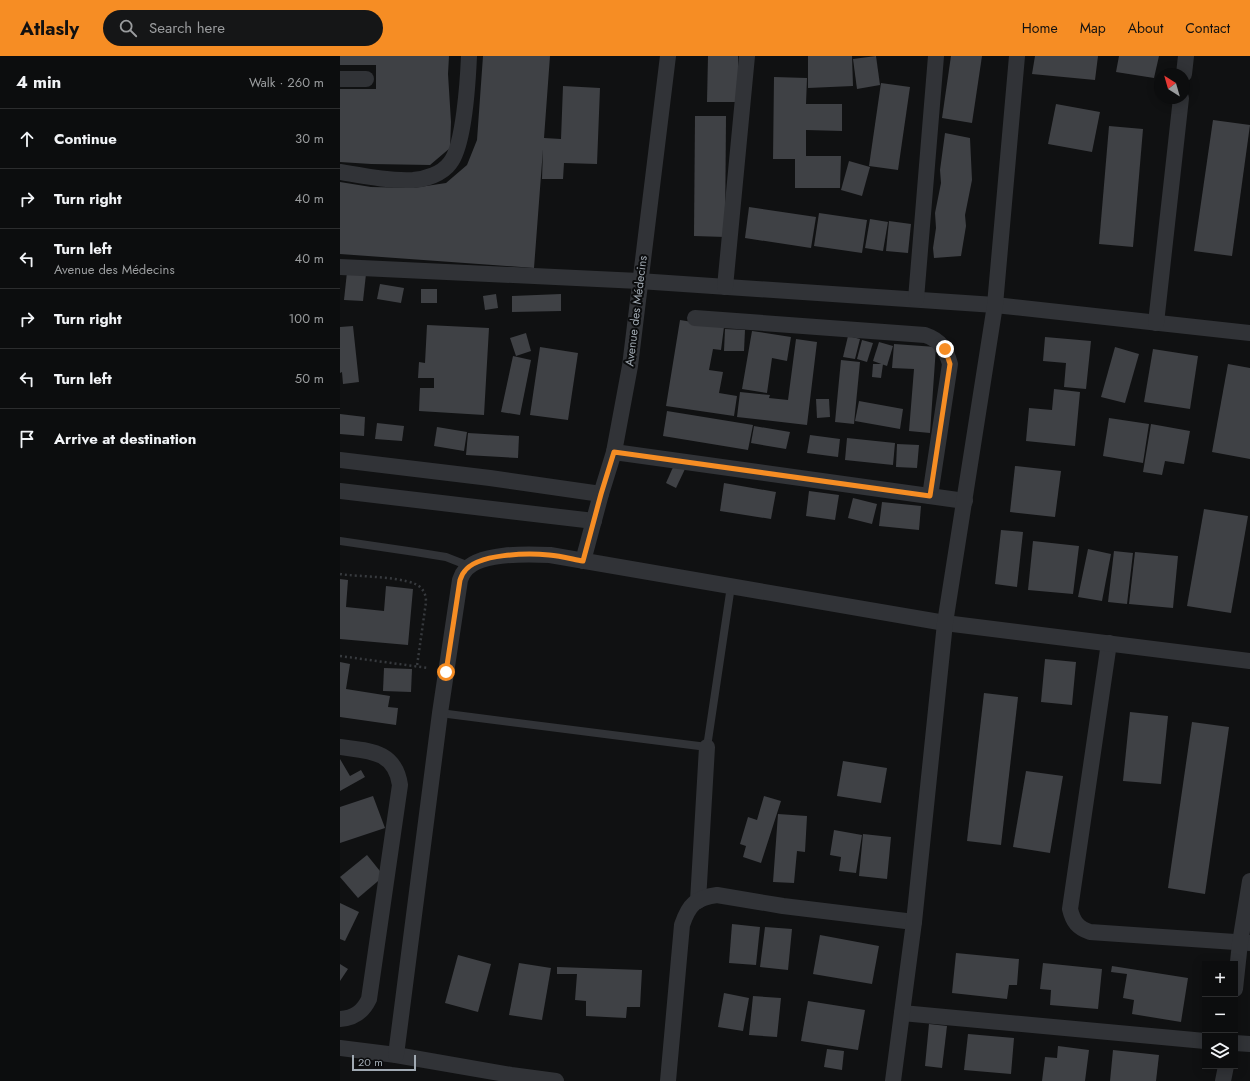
<!DOCTYPE html>
<html lang="en">
<head>
<meta charset="utf-8">
<style>
	:root { --surface:#0c0d0e; --page:#151617; --text:#f1f3f6; --muted:#9a9c9e; --line:#2c2d2e; --accent:#f68d24 }
	body { margin:0; font-family:Jost,sans-serif; background:var(--page); color:var(--text) }
	.controls { position:absolute; right:12px; bottom:12px; display:grid; overflow:hidden; border-radius:0px; box-shadow:0 2px 10px #0003 }
	.controls button { width:36px; height:36px; display:grid; place-items:center; padding:0; border:0; border-bottom:1px solid var(--line); background:var(--surface); color:var(--text); font:20px sans-serif }
	.compass { position:absolute; left:814px; top:12px; width:36px; height:36px; border-radius:50%; background:var(--surface); box-shadow:0 2px 10px #0003; rotate:323deg }
	.scale { position:absolute; left:12px; bottom:10px; width:64px; box-sizing:border-box; padding-left:4px; border:2px solid #a1aab3; border-top:0; font-size:11px; line-height:14px; white-space:nowrap; color:#a1aab3; -webkit-text-stroke:3px #0b0c0d; paint-order:stroke }
	.stop { position:absolute; width:12px; height:12px; margin:-9px; border:3px solid #f68d24; border-radius:50%; background:#fff }
	.stop.end { background:#f68d24; border-color:#fff; box-shadow:0 1px 4px #0008 }
	.list { margin:0; padding:0; list-style:none }
	h2 { display:flex; justify-content:space-between; align-items:center; height:52px; margin:0; padding:0 16px; font-size:17px }
	h2 small { font-size:13px; font-weight:400; color:var(--muted) }
	.list li { display:grid; grid-template-columns:26px 1fr auto; gap:12px; align-items:center; box-sizing:border-box; height:60px; padding:0 16px; border-top:1px solid var(--line) }
	.list b { display:block; font-size:15px; white-space:nowrap }
	.list p { margin:0; font-size:13px; white-space:nowrap; color:var(--muted) }
	.list em { font-size:13px; font-style:normal; color:var(--muted) }
	.icon { flex:none; width:22px; height:22px; fill:none; stroke:currentColor; stroke-width:2; stroke-linecap:round; stroke-linejoin:round }
	.map { position:relative; flex:none; width:910px; height:1025px; overflow:hidden }
	header { display:flex; align-items:center; gap:24px; box-sizing:border-box; height:56px; padding:0 20px; background:var(--accent); color:#111 }
	header strong { font-size:19px }
	nav { display:flex; gap:22px; margin-inline-start:auto; font-size:14px }
	.search { width:280px; height:36px; background:var(--page); display:flex; align-items:center; gap:10px; box-sizing:border-box; padding:0 14px; border-radius:22px; color:var(--muted); font-size:15px }
	main { display:flex }
	aside { flex:1; background:var(--surface) }
	.map>svg:first-child { display:block }
	.building { fill:#3f4145 }
	.lines { fill:none; stroke-linecap:round; stroke-linejoin:round }
	.path { stroke:#373a3e; stroke-width:2.5; stroke-dasharray:2 3; stroke-linecap:butt }
	.lane { stroke:#313337; stroke-width:8 }
	.street { stroke:#313337; stroke-width:16 }
	.route { stroke:#f68d24; stroke-width:5 }
	.labels { text-anchor:middle; stroke-width:4; stroke-linejoin:round; paint-order:stroke }
	.street-label { font-size:12px; fill:#a1aab3; stroke:#0b0c0d }
</style>
</head>
<body>
<header>
<strong>Atlasly</strong>
<div class="search"><svg class="icon" aria-label="search" viewBox="0 0 24 24"><circle cx="10" cy="10" r="6"/><path d="M15 15l6 6"/></svg>Search here</div>
<nav><a>Home</a><a>Map</a><a>About</a><a>Contact</a></nav>
</header>
<main>
<aside>
<h2>4 min<small>Walk · 260 m</small></h2>
<ul class="list">
<li><svg class="icon" aria-label="ahead" viewBox="0 0 24 24"><path d="M12 20V5M6 11l6-6 6 6"/></svg><div><b>Continue</b></div><em>30 m</em></li>
<li><svg class="icon" aria-label="right" viewBox="0 0 24 24"><path d="M7 20v-9h11M14 6l5 5-5 5"/></svg><div><b>Turn right</b></div><em>40 m</em></li>
<li><svg class="icon" aria-label="left" viewBox="0 0 24 24"><path d="M17 20v-9H6M10 6l-5 5 5 5"/></svg><div><b>Turn left</b><p>Avenue des Médecins</p></div><em>40 m</em></li>
<li><svg class="icon" aria-label="right" viewBox="0 0 24 24"><path d="M7 20v-9h11M14 6l5 5-5 5"/></svg><div><b>Turn right</b></div><em>100 m</em></li>
<li><svg class="icon" aria-label="left" viewBox="0 0 24 24"><path d="M17 20v-9H6M10 6l-5 5 5 5"/></svg><div><b>Turn left</b></div><em>50 m</em></li>
<li><svg class="icon" aria-label="arrive" viewBox="0 0 24 24"><path d="M6 21V4h12l-3 4 3 4H6"/></svg><div><b>Arrive at destination</b></div></li>
</ul>
</aside>
<div class="map">
<svg width="910" height="1025" viewBox="0 0 910 1025">
	<rect width="100%" height="100%" fill="#101112"/>
	<!-- building -->
	<g class="building">
		<polygon points="0,0 109,0 108,18 111,66 110,92 90,109 31,108 0,106 0,33 36,33 36,9 0,9"/>
		<polygon points="143,0 210,0 204,82 221,83 223,30 260,32 257,108 224,107 223,123 202,123 203,93 194,212 0,198 0,126 31,131 73,132 106,127 127,109 137,84"/>
		<polygon points="368,0 398,0 398,46 367,46"/>
		<polygon points="468,0 512,0 513,30 468,32"/>
		<polygon points="536,0 540,29 517,33 513,3"/>
		<polygon points="611,0 642,0 632,67 602,62"/>
		<polygon points="695,0 758,0 755,24 692,18"/>
		<polygon points="779,0 819,0 814,22 776,16"/>
		<polygon points="434,21 467,22 466,48 502,48 502,75 466,74 466,100 501,100 500,132 455,132 455,103 433,103"/>
		<polygon points="541,27 570,31 558,114 529,110"/>
		<polygon points="716,48 760,56 752,96 708,88"/>
		<polygon points="355,60 386,60 385,181 354,180"/>
		<polygon points="873,64 910,69 892,200 854,195"/>
		<polygon points="769,70 803,73 793,191 759,188"/>
		<polygon points="605,77 630,82 632,124 625,159 626,170 621,200 594,202 593,192 596,172 595,157 601,127 600,114"/>
		<polygon points="509,105 530,111 522,140 501,134"/>
		<polygon points="409,151 476,161 471,192 405,182"/>
		<polygon points="479,157 527,164 522,197 474,190"/>
		<polygon points="530,163 548,166 543,195 525,192"/>
		<polygon points="549,165 571,168 568,197 546,195"/>
		<polygon points="7,216 26,218 23,245 4,244"/>
		<polygon points="40,228 64,232 61,247 37,243"/>
		<rect x="81" y="233" width="16" height="14"/>
		<polygon points="156,238 158,252 145,254 143,240"/>
		<polygon points="221,238 221,255 172,256 172,240"/>
		<polygon points="340,264 384,271 381,294 373,293 369,314 383,316 379,337 397,340 394,360 326,350"/>
		<polygon points="87,269 149,272 144,359 79,355 80,332 94,332 94,322 78,322 79,306 85,307"/>
		<polygon points="13,270 19,326 3,328 2,316 0,317 0,271"/>
		<polygon points="385,273 405,274 404,295 384,295"/>
		<polygon points="412,275 451,281 447,305 432,302 427,337 402,333"/>
		<polygon points="186,277 191,295 176,300 170,282"/>
		<polygon points="508,280 520,283 515,303 503,301"/>
		<polygon points="705,281 751,285 746,333 724,331 726,307 703,305"/>
		<polygon points="456,283 477,286 467,369 397,361 400,336 430,339 429,342 448,344"/>
		<polygon points="522,284 533,287 527,306 517,303"/>
		<polygon points="539,286 553,290 547,310 533,305"/>
		<polygon points="554,288 596,291 590,377 569,375 574,313 552,312"/>
		<polygon points="200,291 238,297 228,364 190,359"/>
		<polygon points="775,291 799,298 785,347 761,341"/>
		<polygon points="813,293 858,300 850,353 804,346"/>
		<polygon points="173,300 191,304 180,359 161,356"/>
		<polygon points="501,304 520,306 514,368 495,366"/>
		<polygon points="533,308 543,308 541,322 532,321"/>
		<polygon points="888,308 910,312 910,403 872,396"/>
		<polygon points="714,333 740,336 735,390 686,385 689,352 712,354"/>
		<polygon points="476,343 489,343 490,361 477,362"/>
		<polygon points="519,345 563,353 560,373 515,365"/>
		<polygon points="327,355 413,369 408,394 323,380"/>
		<polygon points="0,358 25,361 24,380 0,378"/>
		<polygon points="769,362 809,368 803,407 763,400"/>
		<polygon points="37,367 64,370 62,385 35,383"/>
		<polygon points="811,368 850,375 844,408 825,405 822,419 803,416"/>
		<polygon points="414,370 450,376 446,393 411,387"/>
		<polygon points="97,371 127,376 124,395 94,390"/>
		<polygon points="128,377 179,380 178,402 126,399"/>
		<polygon points="470,379 500,383 498,401 467,397"/>
		<polygon points="507,382 555,387 553,409 505,404"/>
		<polygon points="557,388 579,389 577,412 556,411"/>
		<polygon points="334,409 345,413 336,432 326,427"/>
		<polygon points="675,410 721,415 715,461 670,456"/>
		<polygon points="384,427 436,436 431,463 380,455"/>
		<polygon points="469,435 499,439 495,464 466,460"/>
		<polygon points="513,442 537,448 532,468 508,462"/>
		<polygon points="542,446 581,450 579,474 539,470"/>
		<polygon points="864,453 908,460 891,557 847,550"/>
		<polygon points="661,474 683,476 677,531 655,528"/>
		<polygon points="693,485 739,490 733,538 688,534"/>
		<polygon points="748,493 771,498 762,545 738,541"/>
		<polygon points="774,495 793,497 787,548 768,546"/>
		<polygon points="795,496 838,500 833,552 789,548"/>
		<polygon points="0,523 8,524 6,551 44,555 46,530 73,533 68,589 0,583"/>
		<polygon points="705,603 736,606 732,649 701,646"/>
		<polygon points="0,606 10,608 6,633 50,640 48,651 58,652 56,669 0,661"/>
		<polygon points="44,612 72,613 71,636 43,635"/>
		<polygon points="644,637 678,641 661,789 627,785"/>
		<polygon points="790,656 828,660 821,728 783,725"/>
		<polygon points="852,666 889,671 865,838 828,832"/>
		<polygon points="0,703 10,720 21,714 25,721 0,735"/>
		<polygon points="503,705 547,712 541,747 497,740"/>
		<polygon points="686,715 723,720 710,797 673,791"/>
		<polygon points="33,740 45,772 0,787 0,751"/>
		<polygon points="424,740 441,745 421,807 403,801 406,790 400,788 408,761 417,764"/>
		<polygon points="438,758 467,760 465,796 457,795 454,827 433,826"/>
		<polygon points="494,774 522,779 516,817 499,815 501,801 490,799"/>
		<polygon points="523,778 551,781 547,823 519,820"/>
		<polygon points="27,799 44,820 18,842 0,821"/>
		<polygon points="0,847 19,856 5,885 0,883"/>
		<polygon points="392,868 420,871 416,909 389,907"/>
		<polygon points="425,871 452,873 448,914 420,911"/>
		<polygon points="480,879 539,890 532,928 473,918"/>
		<polygon points="616,897 679,903 677,929 669,929 667,943 612,937"/>
		<polygon points="118,899 151,908 138,956 105,947"/>
		<polygon points="179,907 211,912 202,964 169,959"/>
		<polygon points="703,907 762,913 758,953 710,949 711,934 700,933"/>
		<polygon points="0,908 8,913 0,925"/>
		<polygon points="772,910 848,922 841,966 792,958 794,944 783,942 787,918 771,916"/>
		<polygon points="217,911 302,914 300,951 287,951 286,962 246,960 246,945 235,944 237,918 217,918"/>
		<polygon points="384,937 409,942 403,975 378,971"/>
		<polygon points="413,940 441,942 437,981 409,979"/>
		<polygon points="468,945 525,954 518,994 461,985"/>
		<polygon points="589,968 607,970 602,1012 585,1010"/>
		<polygon points="628,978 674,982 671,1018 624,1014"/>
		<polygon points="718,990 749,994 745,1025 702,1025 705,1001 717,1002"/>
		<polygon points="487,993 504,995 502,1014 484,1011"/>
		<polygon points="773,994 819,999 816,1025 770,1025"/>
	</g>
	<g class="lines">
		<!-- path -->
		<g class="path">
			<path d="M0,518C17,521 71,520 81,532C85,536 86,541 86,546L77,610"/>
			<polyline points="0,600 88,612"/>
		</g>
		<!-- lane -->
		<g class="lane">
			<polyline points="0,485 75,496 106,501 129,510"/>
			<polyline points="100,657 367,691 391,530"/>
		</g>
		<!-- street -->
		<g class="street">
			<polyline points="844,18 846,0"/>
			<polyline points="0,23 26,23"/>
			<path d="M0,116C24,120 48,125 73,124C86,123 102,118 110,107C124,90 128,23 129,0"/>
			<polyline points="0,211 299,225 655,249 910,277"/>
			<polyline points="385,231 407,0"/>
			<polyline points="576,243 596,0"/>
			<path d="M355,262L585,279C600,284 606,293 610,308L590,440"/>
			<polyline points="816,267 841,42"/>
			<polyline points="274,396 625,445"/>
			<polyline points="0,404 150,422 261,438"/>
			<polyline points="0,435 254,465"/>
			<polyline points="243,505 261,438 274,396 290,310 328,0"/>
			<path d="M769,587L730,853C733,866 738,872 750,876L910,887"/>
			<path d="M0,691C28,695 55,694 60,729L29,943C23,956 14,962 0,963"/>
			<polyline points="358,845 367,691"/>
			<polyline points="895,933 900,887 910,825"/>
			<polyline points="562,957 865,985"/>
			<polyline points="895,987 910,988"/>
			<polyline points="0,992 56,999 171,1019 216,1025"/>
			<path d="M56,999L100,657L120,524C121,522 122,518 124,516C137,496 189,498 210,499L605,567L910,605"/>
			<path d="M328,1025L342,869C349,848 356,842 377,839L443,850L574,866"/>
			<polyline points="553,1025 574,866 605,567 655,249 677,0"/>
			<polyline points="883,1025 886,1010"/>
		</g>
	</g>
	<g class="lines">
		<!-- route -->
		<path class="route" d="M106,616L120,524C121,522 122,518 124,516C137,497 189,497 209,499C221,500 232,503 243,505L261,438L274,396L590,440L610,308L605,293"/>
	</g>
	<g class="labels">
		<!-- street labels -->
		<g class="street-label">
			<text transform="translate(296 255) rotate(-83)" y="4">Avenue des Médecins</text>
		</g>
	</g>
</svg>
<div class="controls">
<button>+</button>
<button>−</button>
<button><svg class="icon" aria-label="layers" viewBox="0 0 24 24"><path d="M12 4l9 5-9 5-9-5zM3 14l9 5 9-5"/></svg></button>
</div>
<svg class="compass" viewBox="-18 -18 36 36"><path d="M0-13l5 13h-10z" fill="#e53935"/><path d="M0 13l5-13h-10z" fill="#9a9c9e"/></svg>
<div class="scale">20 m</div>
<div class="stop" style="left:106px;top:616px"></div>
<div class="stop end" style="left:605px;top:293px"></div>
</div>
</main>
</body>
</html>
